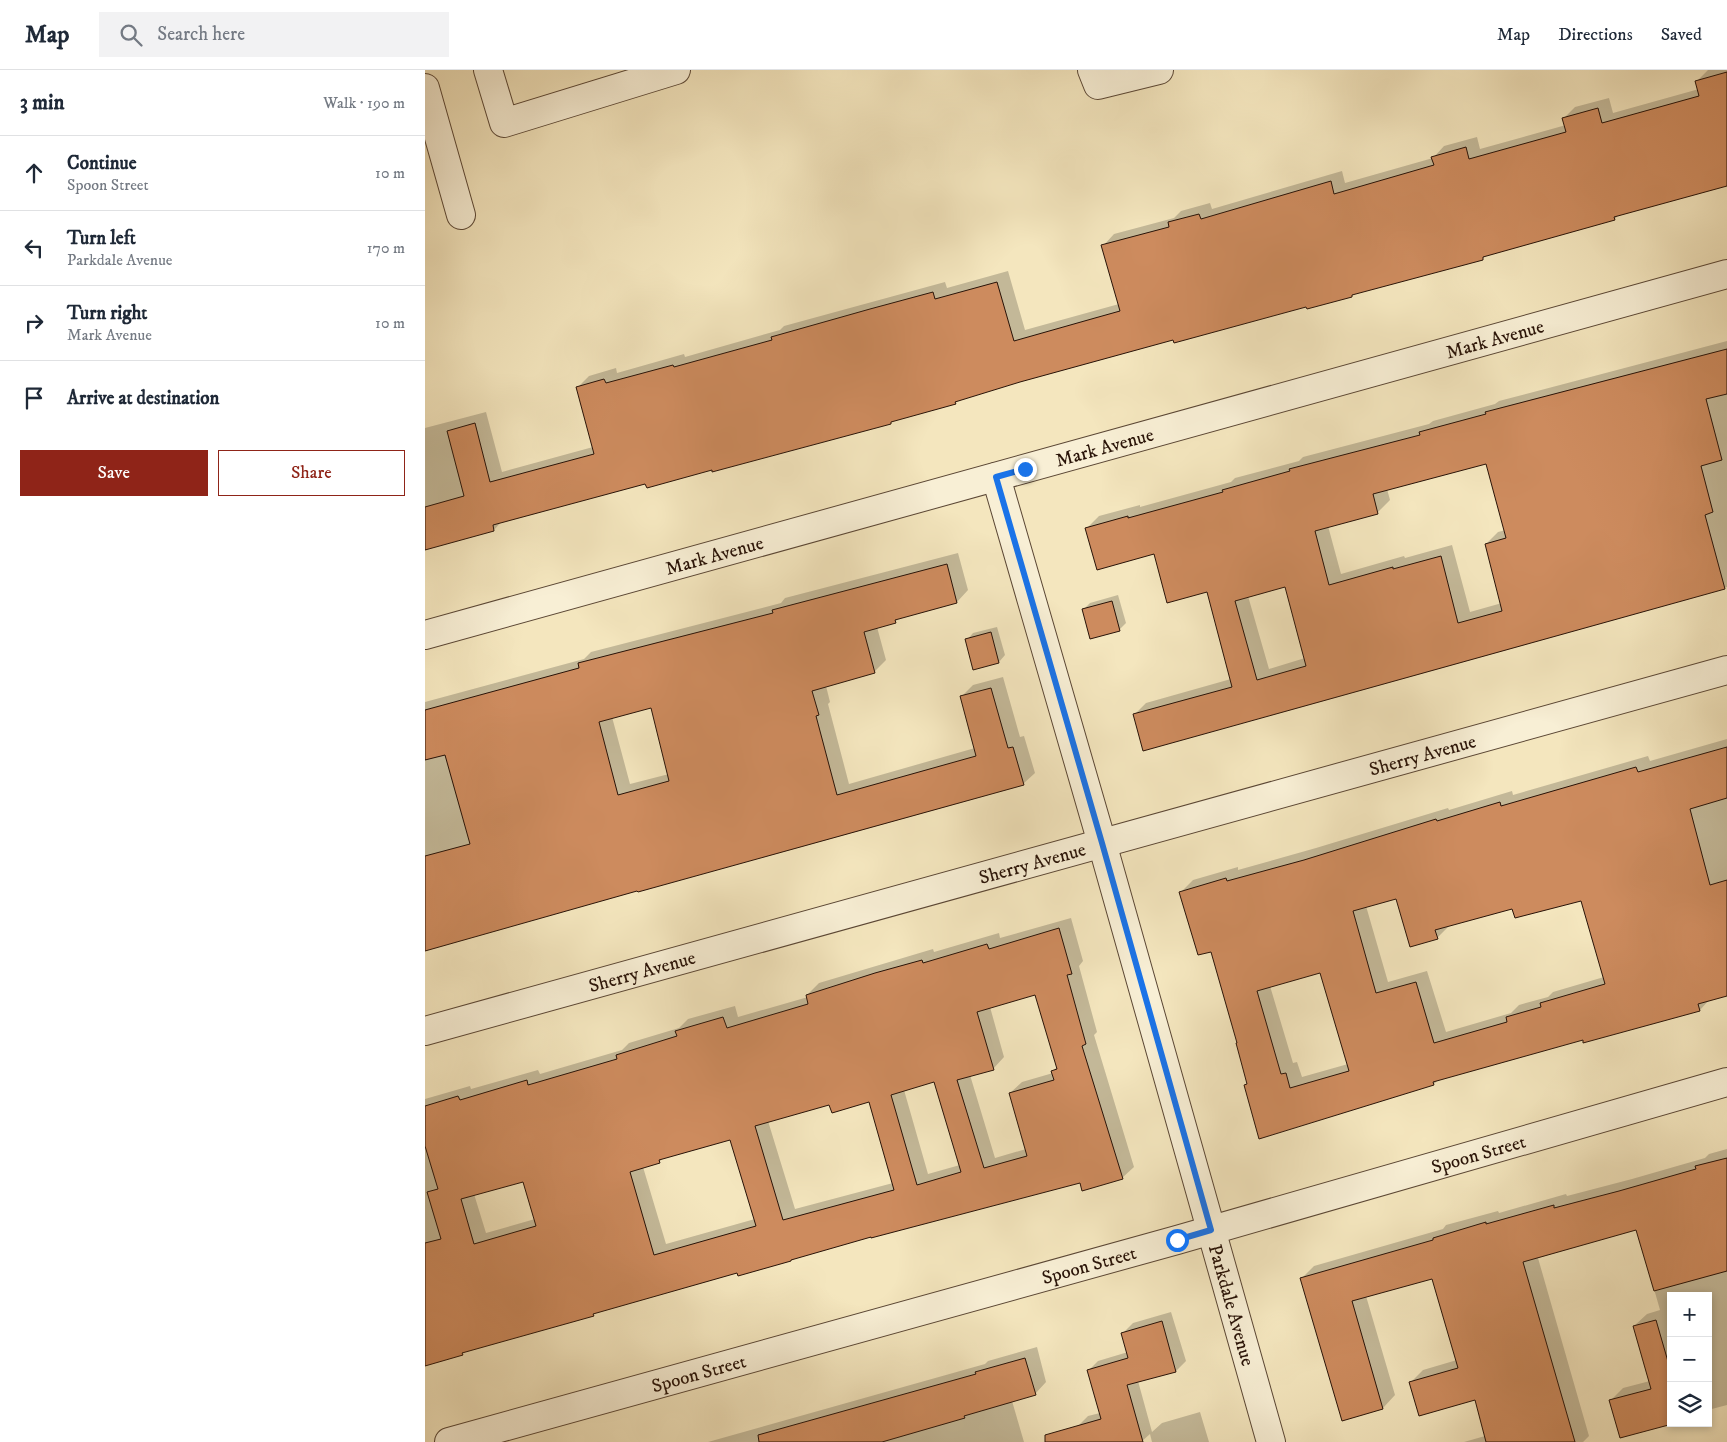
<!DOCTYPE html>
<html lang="en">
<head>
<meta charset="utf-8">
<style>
	:root { --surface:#fff; --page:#f2f2f3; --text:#1f2937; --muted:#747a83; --line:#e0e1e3; --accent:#8f2418 }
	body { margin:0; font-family:"IM FELL DW Pica",serif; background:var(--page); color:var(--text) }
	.controls { position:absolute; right:15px; bottom:15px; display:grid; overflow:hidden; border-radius:0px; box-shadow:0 2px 8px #0003 }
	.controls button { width:45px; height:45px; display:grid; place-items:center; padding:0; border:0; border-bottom:1px solid var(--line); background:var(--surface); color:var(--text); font:25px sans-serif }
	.stop { position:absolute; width:15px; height:15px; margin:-11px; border:4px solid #1a73e8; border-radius:50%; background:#fff }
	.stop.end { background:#1a73e8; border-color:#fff; box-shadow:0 1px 5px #0008 }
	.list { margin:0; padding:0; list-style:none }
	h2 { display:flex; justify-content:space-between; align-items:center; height:65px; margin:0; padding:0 20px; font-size:21px }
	h2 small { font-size:16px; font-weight:400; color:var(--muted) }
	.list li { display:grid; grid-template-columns:32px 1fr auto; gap:15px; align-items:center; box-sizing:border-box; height:75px; padding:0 20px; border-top:1px solid var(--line) }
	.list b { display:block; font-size:19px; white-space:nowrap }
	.list p { margin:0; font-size:16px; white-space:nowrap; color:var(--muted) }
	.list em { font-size:16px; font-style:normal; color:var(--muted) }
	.actions { display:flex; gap:10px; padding:15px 20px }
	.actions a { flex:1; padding:11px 0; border:1px solid var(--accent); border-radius:0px; text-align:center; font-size:18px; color:var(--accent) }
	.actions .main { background:var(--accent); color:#fff }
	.icon { flex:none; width:28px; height:28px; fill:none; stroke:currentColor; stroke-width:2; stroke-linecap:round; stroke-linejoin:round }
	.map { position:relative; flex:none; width:1302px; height:1372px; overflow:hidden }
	header { display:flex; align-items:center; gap:30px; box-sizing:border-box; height:70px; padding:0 25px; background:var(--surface); border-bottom:1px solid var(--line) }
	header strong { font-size:24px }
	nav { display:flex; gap:28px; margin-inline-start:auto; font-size:18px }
	.search { width:350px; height:45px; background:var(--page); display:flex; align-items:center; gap:12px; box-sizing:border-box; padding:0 18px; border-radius:0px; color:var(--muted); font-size:19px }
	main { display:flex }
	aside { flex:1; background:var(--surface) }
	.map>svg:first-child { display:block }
	.shadow { fill:#0003; fill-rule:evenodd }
	.building { fill:#cd8b5e; stroke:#281207; fill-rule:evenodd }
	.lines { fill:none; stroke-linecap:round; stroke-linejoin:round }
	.minor-casing { stroke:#5b4735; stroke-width:30 }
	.minor { stroke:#f8efd5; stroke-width:28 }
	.route { stroke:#1a73e8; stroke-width:6 }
	.labels { text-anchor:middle; stroke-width:4.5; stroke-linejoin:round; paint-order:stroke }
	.street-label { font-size:19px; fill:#281207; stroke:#f8efd5 }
</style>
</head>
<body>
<header>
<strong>Map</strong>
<div class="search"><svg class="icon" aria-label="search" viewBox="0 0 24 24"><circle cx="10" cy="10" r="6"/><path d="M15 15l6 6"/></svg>Search here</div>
<nav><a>Map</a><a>Directions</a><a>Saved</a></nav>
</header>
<main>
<aside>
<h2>3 min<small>Walk · 190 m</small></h2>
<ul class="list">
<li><svg class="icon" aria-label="ahead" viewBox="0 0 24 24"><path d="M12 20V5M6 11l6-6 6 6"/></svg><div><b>Continue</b><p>Spoon Street</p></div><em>10 m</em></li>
<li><svg class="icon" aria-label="left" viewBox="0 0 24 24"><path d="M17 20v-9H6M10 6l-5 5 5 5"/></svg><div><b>Turn left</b><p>Parkdale Avenue</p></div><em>170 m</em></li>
<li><svg class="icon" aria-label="right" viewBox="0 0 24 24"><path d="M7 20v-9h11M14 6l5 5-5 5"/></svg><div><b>Turn right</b><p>Mark Avenue</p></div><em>10 m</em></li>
<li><svg class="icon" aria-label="arrive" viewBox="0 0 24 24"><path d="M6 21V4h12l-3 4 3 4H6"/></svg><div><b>Arrive at destination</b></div></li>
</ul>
<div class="actions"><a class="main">Save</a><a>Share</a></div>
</aside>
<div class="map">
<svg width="1302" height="1372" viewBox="0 0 1302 1372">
	<rect width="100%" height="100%" fill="#f4e6be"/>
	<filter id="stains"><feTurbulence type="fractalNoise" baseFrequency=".004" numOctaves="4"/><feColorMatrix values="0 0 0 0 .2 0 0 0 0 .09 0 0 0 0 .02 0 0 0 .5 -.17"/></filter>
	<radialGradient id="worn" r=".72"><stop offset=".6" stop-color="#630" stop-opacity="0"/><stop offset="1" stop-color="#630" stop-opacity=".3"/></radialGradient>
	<!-- shadow -->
	<g class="shadow">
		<polygon points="1283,0 1302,0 1302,115 1194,144 1190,149 1061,185 1058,188 929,223 927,226 882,235 749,269 595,311 534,329 530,333 77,451 69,460 0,478 0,358 61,342 77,402 168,377 152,318 164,306 191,298 192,303 259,284 260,287 355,260 359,256 520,212 522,218 583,201 600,260 694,234 678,176 689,164 749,148 756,141 785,133 787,139 917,101 920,113 1008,88 1019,76 1052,67 1055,79 1141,55 1139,48 1150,37 1184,28 1188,43 1274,19 1272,11"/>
		<path d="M1302,271V517L719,679L709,645L721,633L806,609L782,521L730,483L662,458L674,446L715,435V437L806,412L810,408L874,391L878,387L1004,354L1008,351L1070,334L1074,331ZM1062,393L1081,460L1073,462L1061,474L1077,533L1045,542L1027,475L980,488L979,486L916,504L903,456L953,442L965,430L962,419ZM861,515L880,588L844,599L823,526Z"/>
		<path d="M533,483L543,520L532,532L474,547L470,552L452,557L461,590L449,602L401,616L405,632L403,634L424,714L550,678L536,627L548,615L578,607L595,667L599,666L610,703L598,714L213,819L0,861V632L159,589L166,582L356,533L360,528ZM227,636L244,704L205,714L187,647Z"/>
		<polygon points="693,525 701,553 695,559 666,567 659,539 665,533"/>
		<polygon points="572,557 580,585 574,592 549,598 542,570 548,563"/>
		<path d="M1302,669V925L1285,929L1275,940L1224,954L1159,969L1014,1009L1009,1014L835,1067L813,973L787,880L756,822L768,810L813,797V800L891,778L1023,738L1024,740L1087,721L1088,725L1223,686L1225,691ZM972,827L1012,868L1024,856V855L1088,837L1157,829L1179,907L1128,922L1123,927L1094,935L1086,943L1021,962L1002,901L963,912L941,836ZM896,901L923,994L877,1007L872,992L868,993L845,916Z"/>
		<path d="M646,848L658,891L654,896L672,962L669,965L709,1097L697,1108L656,1111L447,1165L171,1242L168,1245L40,1281L37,1284L0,1295V1029L45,1016L46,1019L113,1000L115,1004L197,980L204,973L254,958L263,949L310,936L313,947L383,927L382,925L394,913L508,879L509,882L574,863L575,868ZM611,923L632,997L628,1001V1003L597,1012L585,1023L601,1079L570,1088L545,1005L568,999L579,987L565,937ZM510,1011L535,1095L503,1104L479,1020ZM445,1030L468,1113L370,1139L343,1051L405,1033ZM306,1068L330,1149L241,1174L218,1097L234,1092L238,1088ZM99,1110L110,1149L61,1163L49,1124Z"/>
		<polygon points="1302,1079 1302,1335 1283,1340 1283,1226 1246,1226 1246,1353 1186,1330 1198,1318 1225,1311 1209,1256 1222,1244 1235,1240 1212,1159 1113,1188 1164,1366 1158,1372 1039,1372 1060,1366 1051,1329 986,1312 998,1300 1032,1290 1007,1207 941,1226 970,1325 958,1338 918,1349 877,1208 889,1196 1018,1159 1021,1155 1073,1141 1074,1143 1141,1124 1142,1126 1207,1109 1280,1088 1284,1084"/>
		<polygon points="746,1242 761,1291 751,1301 713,1311 727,1362 737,1353 775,1342 784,1372 727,1372 725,1364 716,1372 657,1372 653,1356 663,1346 675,1343 663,1301 673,1291 703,1282 698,1263 708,1253"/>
		<polygon points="612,1277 621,1312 610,1324 587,1331 599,1372 283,1372 560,1294 563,1291"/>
	</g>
	<!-- building -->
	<g class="building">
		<polygon points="1302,2 1302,116 1189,147 1190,150 1058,187 1058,190 927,225 927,227 882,239 881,237 749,273 748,270 595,312 530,332 531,334 466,352 466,354 287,402 287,400 222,418 220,414 68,455 69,461 0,480 0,437 39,426 22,361 50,353 65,412 169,384 151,317 179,309 181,313 248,295 249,297 347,270 346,267 445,239 508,222 510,229 572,212 589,271 670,248 695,241 676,175 744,157 743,152 774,144 776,149 906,111 909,124 1009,95 1006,87 1041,77 1044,89 1141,62 1137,48 1173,38 1177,53 1274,26 1270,11"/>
		<path d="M1302,279V324L1281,329L1297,390L1276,396L1288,442L1280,445L1300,519L718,681L708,644L807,617L782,522L742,533L729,484L672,500L660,458L703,446V448L798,422L797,420L865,401L864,399L995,365L994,362L1061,344L1060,342ZM1061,394L1081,468L1060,474L1077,541L1033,553L1016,486L968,499V497L904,515L890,461L953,444L948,424ZM860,517L881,596L832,610L810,531Z"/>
		<path d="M522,494L532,533L470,550L471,553L439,562L450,603L387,621L394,645L391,646L412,725L551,686L535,626L566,618L583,678L588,677L599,715L213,822L212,821L0,881V786L45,774L20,685L0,690V640L154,598L153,593L348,543L347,540ZM226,638L244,711L193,725L174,652Z"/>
		<polygon points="687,531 695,561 665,569 657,539"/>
		<polygon points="566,562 574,593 548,600 540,569"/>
		<path d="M1302,677V728L1265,739L1285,815L1302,810V926L1273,934L1275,941L1158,973V970L1008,1012L1009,1015L834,1069L819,1015L822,1014L811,973H812L786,882L773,885L754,822L801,808L802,811L879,790L1011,749L1012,751L1075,732L1076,736L1211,697L1213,702ZM971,829L985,877L1013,869L1010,860L1087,839L1090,848L1156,831L1180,914L1115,933L1116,937L1081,947L1082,952L1009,973L991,912L951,923L928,841ZM895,903L924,1001L865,1018L861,1003L856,1004L832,921Z"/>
		<path d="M634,858L647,904L642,905L661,974L657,976L698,1109L657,1121L655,1113L446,1168V1167L366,1190V1191L313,1206L312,1203L168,1244L169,1246L37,1283L38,1285L0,1296V1173L16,1169L2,1122L13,1119L0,1076V1036L33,1026L35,1030L102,1010L103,1015L192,989L191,985L252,966L250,961L298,947L302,958L383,934L381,925L450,903L497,890L498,893L562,874L564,879ZM610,925L632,999L626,1001L629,1010L584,1023L602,1086L559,1098L532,1010L569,1000L552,942ZM509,1012L536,1102L492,1115L466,1025ZM444,1032L469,1120L358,1150L330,1056L404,1035L407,1043ZM305,1070L331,1156L229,1185L205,1102L235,1093L234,1090ZM98,1112L111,1156L49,1174L36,1129Z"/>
		<polygon points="1302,1088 1302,1201 1229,1221 1211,1160 1098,1192 1150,1372 1061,1372 1050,1330 994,1346 984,1312 1033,1298 1007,1209 927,1231 958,1339 917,1351 875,1208 1008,1170 1008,1168 1061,1152 1061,1154 1129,1135 1129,1138 1194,1121 1271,1099 1270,1096"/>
		<polygon points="1231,1250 1246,1302 1246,1353 1251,1353 1195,1368 1184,1330 1226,1319 1208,1256"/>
		<polygon points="737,1251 751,1302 702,1315 718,1372 620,1372 620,1365 676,1349 662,1300 703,1288 696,1263"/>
		<polygon points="600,1288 611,1325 539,1346 540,1348 457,1372 334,1372 333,1365 551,1304 550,1302"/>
	</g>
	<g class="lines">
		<!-- minor casing -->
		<g class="minor-casing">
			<g id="minor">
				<polyline points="63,0 79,53 251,0"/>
				<polyline points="667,0 673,15 734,0"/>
				<polyline points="0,18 36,145"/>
				<path id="s1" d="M571,407L677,773L846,1372"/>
				<path id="s2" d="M0,565L1302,204"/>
				<path id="s3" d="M0,961L1302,600"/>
				<path id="s4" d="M24,1372L752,1170L1302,1012"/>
			</g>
		</g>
		<!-- minor -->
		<use href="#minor" class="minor"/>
	</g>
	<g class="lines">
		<!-- route -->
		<polyline class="route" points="600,399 571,407 677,773 786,1160 752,1170"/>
	</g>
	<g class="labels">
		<!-- street labels -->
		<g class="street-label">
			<text dy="7" stroke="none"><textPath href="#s2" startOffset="1110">Mark Avenue</textPath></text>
			<text dy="7" stroke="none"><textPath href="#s2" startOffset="705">Mark Avenue</textPath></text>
			<text dy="7" stroke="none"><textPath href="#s2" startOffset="300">Mark Avenue</textPath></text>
			<text dy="7" stroke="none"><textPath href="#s3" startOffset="1035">Sherry Avenue</textPath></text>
			<text dy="7" stroke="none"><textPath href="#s3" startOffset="630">Sherry Avenue</textPath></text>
			<text dy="7" stroke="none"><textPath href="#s3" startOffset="225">Sherry Avenue</textPath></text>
			<text dy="7" stroke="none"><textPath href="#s4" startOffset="1069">Spoon Street</textPath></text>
			<text dy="7" stroke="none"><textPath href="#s4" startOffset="664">Spoon Street</textPath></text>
			<text dy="7" stroke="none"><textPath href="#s1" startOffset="861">Parkdale Avenue</textPath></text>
			<text dy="7" stroke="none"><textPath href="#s4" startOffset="259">Spoon Street</textPath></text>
		</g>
	</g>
	<rect width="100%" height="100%" filter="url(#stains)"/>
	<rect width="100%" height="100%" fill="url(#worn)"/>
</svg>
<div class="controls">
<button>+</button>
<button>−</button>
<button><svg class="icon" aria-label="layers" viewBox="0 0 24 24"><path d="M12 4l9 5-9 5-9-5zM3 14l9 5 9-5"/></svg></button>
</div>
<div class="stop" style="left:752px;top:1170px"></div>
<div class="stop end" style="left:600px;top:399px"></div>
</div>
</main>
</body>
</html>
